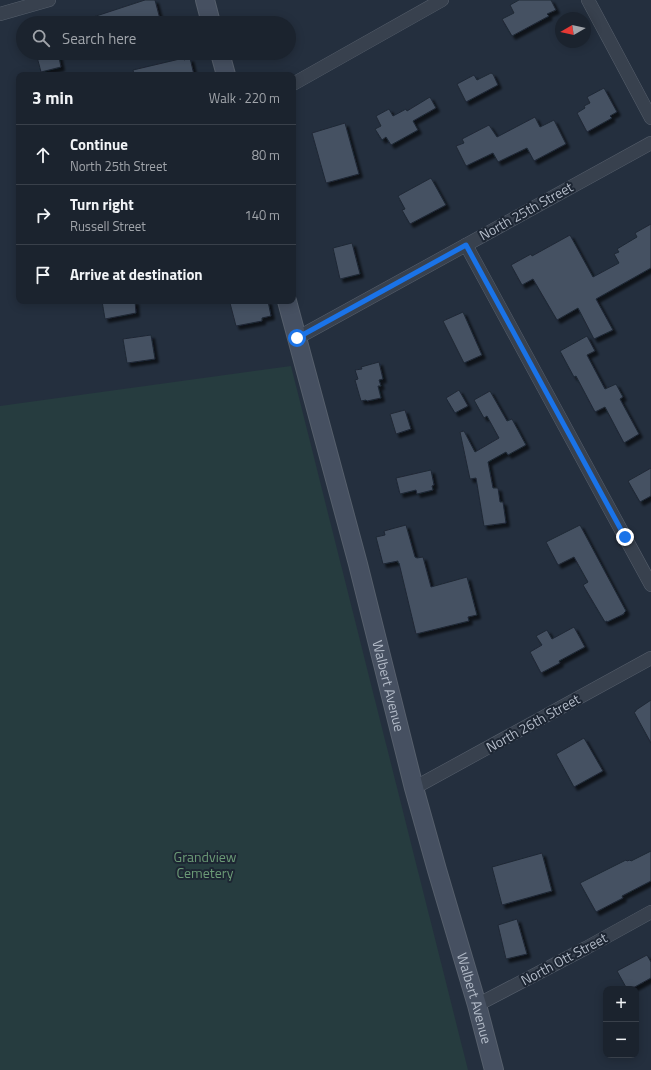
<!DOCTYPE html>
<html lang="en">
<head>
<meta charset="utf-8">
<style>
	:root { --surface:#1b232e; --page:#242b36; --text:#f1f3f6; --muted:#a0a4aa; --line:#39404a }
	body { margin:0; font-family:"Titillium Web",sans-serif; background:var(--page); color:var(--text) }
	.controls { position:absolute; right:12px; bottom:12px; display:grid; overflow:hidden; border-radius:8px; box-shadow:0 2px 10px #0003 }
	.controls button { width:36px; height:36px; display:grid; place-items:center; padding:0; border:0; border-bottom:1px solid var(--line); background:var(--surface); color:var(--text); font:20px sans-serif }
	.compass { position:absolute; left:555px; top:12px; width:36px; height:36px; border-radius:50%; background:var(--surface); box-shadow:0 2px 10px #0003; rotate:261deg }
	.stop { position:absolute; width:12px; height:12px; margin:-9px; border:3px solid #1a73e8; border-radius:50%; background:#fff }
	.stop.end { background:#1a73e8; border-color:#fff; box-shadow:0 1px 4px #0008 }
	.list { margin:0; padding:0; list-style:none }
	h2 { display:flex; justify-content:space-between; align-items:center; height:52px; margin:0; padding:0 16px; font-size:17px }
	h2 small { font-size:13px; font-weight:400; color:var(--muted) }
	.list li { display:grid; grid-template-columns:26px 1fr auto; gap:12px; align-items:center; box-sizing:border-box; height:60px; padding:0 16px; border-top:1px solid var(--line) }
	.list b { display:block; font-size:15px; white-space:nowrap }
	.list p { margin:0; font-size:13px; white-space:nowrap; color:var(--muted) }
	.list em { font-size:13px; font-style:normal; color:var(--muted) }
	.icon { flex:none; width:22px; height:22px; fill:none; stroke:currentColor; stroke-width:2; stroke-linecap:round; stroke-linejoin:round }
	.map { position:relative; flex:none; width:651px; height:1070px; overflow:hidden }
	.search { position:absolute; background:var(--surface); box-shadow:0 2px 10px #0003; left:16px; top:16px; width:280px; height:44px; display:flex; align-items:center; gap:10px; box-sizing:border-box; padding:0 14px; border-radius:22px; color:var(--muted); font-size:15px }
	.panel { position:absolute; background:var(--surface); box-shadow:0 2px 10px #0003; left:16px; top:72px; width:280px; height:232px; border-radius:8px }
	.map>svg:first-child { display:block }
	.green { fill:#263c3f }
	.building { fill:#455162; stroke:#1f2835; filter:url(#shadow) }
	.lines { fill:none; stroke-linecap:round; stroke-linejoin:round }
	.street-casing { stroke:#565f6c; stroke-width:14 }
	.secondary-casing { stroke:#565f6c; stroke-width:20 }
	.street { stroke:#38414e; stroke-width:13 }
	.secondary { stroke:#465061; stroke-width:18 }
	.route { stroke:#1a73e8; stroke-width:5 }
	.labels { text-anchor:middle; stroke-width:4; stroke-linejoin:round; paint-order:stroke }
	.street-label { font-size:14px; fill:#b4bcc9; stroke:#1d2633 }
	.park-label { font-size:14px; fill:#6b9a76; stroke:#1d2633 }
</style>
</head>
<body>
<div class="map">
<svg width="651" height="1070" viewBox="0 0 651 1070">
	<defs>
		<filter id="shadow"><feDropShadow dx="3.5" dy="3.5" stdDeviation="1" flood-color="#0009"/></filter>
	</defs>
	<rect width="100%" height="100%" fill="#242f3e"/>
	<!-- green -->
	<polygon class="green" points="291,366 468,1070 0,1070 0,406"/>
	<!-- building -->
	<g class="building">
		<polygon points="145,0 155,0 161,23 85,23 84,20"/>
		<polygon points="519,0 551,0 556,10 547,14 549,16 512,36 502,19 514,13 510,5"/>
		<polygon points="36,53 58,53 61,67 41,72"/>
		<polygon points="184,58 184,60 190,58 194,75 134,75 133,70"/>
		<polygon points="491,73 493,74 498,85 466,102 457,84 474,75 477,80"/>
		<polygon points="604,88 617,112 610,116 612,118 587,132 577,113 585,108 584,106 590,103 587,97"/>
		<polygon points="430,97 436,108 413,121 418,130 391,145 386,137 382,140 375,129 381,126 376,116 389,109 393,116 406,109 407,111"/>
		<polygon points="535,117 540,127 554,120 566,144 534,161 527,148 502,160 498,162 493,153 466,166 456,146 464,143 462,139 489,125 497,137"/>
		<polygon points="345,123 359,174 326,183 312,133"/>
		<polygon points="431,178 446,205 410,224 402,210 405,209 398,196"/>
		<polygon points="651,224 651,268 596,299 613,330 594,339 578,308 557,320 533,279 522,285 511,265 531,254 532,256 570,235 593,277 619,263 614,254 619,252 617,249 637,237 635,233"/>
		<polygon points="352,243 360,274 340,279 333,248"/>
		<polygon points="102,301 135,301 136,313 105,319"/>
		<polygon points="242,301 268,301 271,316 262,318 262,321 236,326 230,303"/>
		<polygon points="463,312 482,355 464,363 443,321"/>
		<polygon points="151,335 155,359 127,363 123,339"/>
		<polygon points="587,336 595,351 587,355 605,389 616,384 623,397 620,399 639,434 624,443 605,407 595,412 576,376 574,377 560,351"/>
		<polygon points="379,362 383,379 379,380 381,386 378,386 381,398 367,401 366,400 361,401 355,380 358,379 355,370 362,369 361,367"/>
		<polygon points="459,390 468,406 455,413 446,398"/>
		<polygon points="490,391 507,421 512,419 526,445 508,455 506,452 488,462 493,488 498,488 500,502 503,502 506,523 484,526 476,478 470,479 460,432 464,431 475,452 499,438 487,416 484,418 474,400"/>
		<polygon points="405,410 411,429 396,434 390,414"/>
		<polygon points="651,468 651,496 640,502 628,481"/>
		<polygon points="431,470 434,485 432,486 433,490 417,494 416,490 400,494 396,478"/>
		<polygon points="406,525 415,557 417,558 423,557 431,587 467,577 477,615 468,617 469,621 416,634 399,563 398,563 398,561 383,564 376,537 385,535 384,531"/>
		<polygon points="580,525 626,611 624,613 624,614 607,622 607,621 605,622 583,585 588,582 574,557 558,565 546,542"/>
		<polygon points="574,627 585,647 559,661 560,663 541,673 530,652 542,645 536,636 547,630 552,639"/>
		<polygon points="651,700 651,743 634,712 636,711 636,710"/>
		<polygon points="584,738 603,771 574,787 556,754"/>
		<polygon points="651,851 651,881 622,896 623,898 596,912 580,883 626,860 627,861 630,860 631,861"/>
		<polygon points="542,853 552,891 502,905 492,867"/>
		<polygon points="517,919 527,954 506,959 498,925"/>
		<polygon points="647,955 651,962 651,978 631,989 627,989 617,971"/>
	</g>
	<g class="lines">
		<!-- street casing -->
		<g class="street-casing">
			<g id="street">
				<polyline points="588,0 651,118"/>
				<polyline points="0,14 49,0"/>
				<polyline points="293,84 442,0"/>
				<polyline points="466,245 651,585"/>
				<polyline points="297,338 651,143"/>
				<polyline points="414,788 651,658"/>
				<polyline points="477,1005 586,948 651,912"/>
			</g>
		</g>
		<!-- secondary casing -->
		<g class="secondary-casing">
			<g id="secondary">
				<polyline points="205,0 211,23"/>
				<polyline points="220,53 226,75"/>
				<path id="s1" d="M287,301L358,564L414,788L437,870L477,1005L494,1070"/>
			</g>
		</g>
		<!-- street -->
		<use href="#street" class="street"/>
		<!-- secondary -->
		<use href="#secondary" class="secondary"/>
	</g>
	<g class="lines">
		<!-- route -->
		<polyline class="route" points="297,338 466,245 625,537"/>
	</g>
	<g class="labels">
		<!-- street labels -->
		<g class="street-label">
			<text transform="translate(526 211) rotate(-29)" y="5">North 25th Street</text>
			<text dy="5" stroke="none"><textPath href="#s1" startOffset="398">Walbert Avenue</textPath></text>
			<text transform="translate(533 723) rotate(-29)" y="5">North 26th Street</text>
			<text transform="translate(564 959) rotate(-28)" y="5">North Ott Street</text>
			<text dy="5" stroke="none"><textPath href="#s1" startOffset="722">Walbert Avenue</textPath></text>
		</g>
		<!-- park labels -->
		<g class="park-label">
			<text x="205" y="862">Grandview<tspan x="205" dy="16">Cemetery</tspan></text>
		</g>
	</g>
</svg>
<div class="controls">
<button>+</button>
<button>−</button>
</div>
<svg class="compass" viewBox="-18 -18 36 36"><path d="M0-13l5 13h-10z" fill="#e53935"/><path d="M0 13l5-13h-10z" fill="#a0a4aa"/></svg>
<div class="stop" style="left:297px;top:338px"></div>
<div class="stop end" style="left:625px;top:537px"></div>
<div class="search"><svg class="icon" aria-label="search" viewBox="0 0 24 24"><circle cx="10" cy="10" r="6"/><path d="M15 15l6 6"/></svg>Search here</div>
<section class="panel">
<h2>3 min<small>Walk · 220 m</small></h2>
<ul class="list">
<li><svg class="icon" aria-label="ahead" viewBox="0 0 24 24"><path d="M12 20V5M6 11l6-6 6 6"/></svg><div><b>Continue</b><p>North 25th Street</p></div><em>80 m</em></li>
<li><svg class="icon" aria-label="right" viewBox="0 0 24 24"><path d="M7 20v-9h11M14 6l5 5-5 5"/></svg><div><b>Turn right</b><p>Russell Street</p></div><em>140 m</em></li>
<li><svg class="icon" aria-label="arrive" viewBox="0 0 24 24"><path d="M6 21V4h12l-3 4 3 4H6"/></svg><div><b>Arrive at destination</b></div></li>
</ul>
</section>
</div>
</body>
</html>
